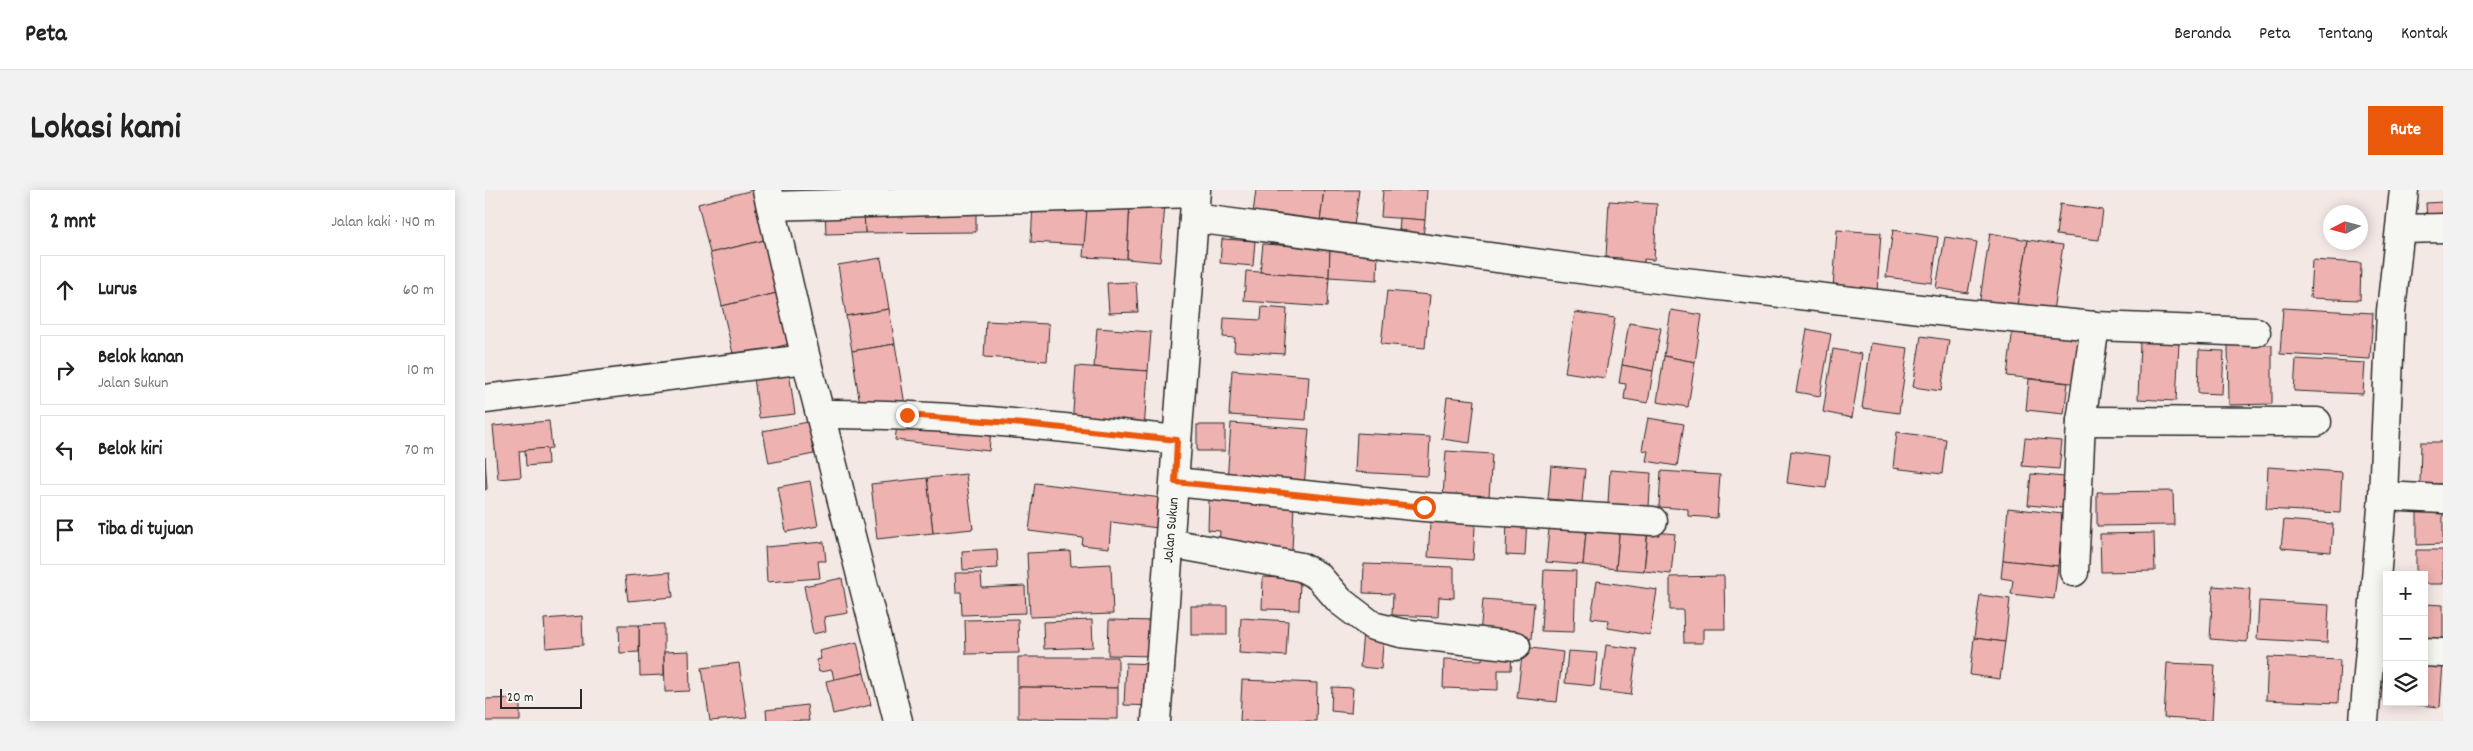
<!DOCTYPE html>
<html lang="id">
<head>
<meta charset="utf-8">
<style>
	:root { --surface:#fff; --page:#f2f2f2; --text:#222; --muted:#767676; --line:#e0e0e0; --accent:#ea580c }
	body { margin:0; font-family:Dekko,sans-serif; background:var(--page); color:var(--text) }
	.controls { position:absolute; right:15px; bottom:15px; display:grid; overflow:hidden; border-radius:0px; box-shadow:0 2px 12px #0003 }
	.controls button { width:45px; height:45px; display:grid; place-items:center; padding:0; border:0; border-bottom:1px solid var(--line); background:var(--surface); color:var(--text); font:25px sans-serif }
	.compass { position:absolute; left:1838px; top:15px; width:45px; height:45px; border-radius:50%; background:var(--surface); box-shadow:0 2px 12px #0003; rotate:264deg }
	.scale { position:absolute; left:15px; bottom:12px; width:82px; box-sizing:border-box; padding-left:5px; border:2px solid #2b2b2b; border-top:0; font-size:14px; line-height:18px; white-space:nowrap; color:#2b2b2b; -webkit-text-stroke:4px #f6f6f2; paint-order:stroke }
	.stop { position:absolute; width:15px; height:15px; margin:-11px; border:4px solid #ea580c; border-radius:50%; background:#fff }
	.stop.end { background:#ea580c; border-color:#fff; box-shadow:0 1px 5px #0008 }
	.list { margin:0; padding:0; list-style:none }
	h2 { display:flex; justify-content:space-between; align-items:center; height:65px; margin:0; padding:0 20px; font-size:21px }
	h2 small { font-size:16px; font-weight:400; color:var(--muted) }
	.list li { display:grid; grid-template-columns:32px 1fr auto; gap:15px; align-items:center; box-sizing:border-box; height:70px; margin:0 10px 10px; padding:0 10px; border:1px solid var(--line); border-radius:0px }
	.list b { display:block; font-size:19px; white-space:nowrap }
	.list p { margin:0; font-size:16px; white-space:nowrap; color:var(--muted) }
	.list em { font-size:16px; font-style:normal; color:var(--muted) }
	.icon { flex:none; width:28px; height:28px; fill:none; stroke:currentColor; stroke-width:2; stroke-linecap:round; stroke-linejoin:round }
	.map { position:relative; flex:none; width:1958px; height:531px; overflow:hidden; border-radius:0px }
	header { display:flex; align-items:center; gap:30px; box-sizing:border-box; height:70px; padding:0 25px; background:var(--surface); border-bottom:1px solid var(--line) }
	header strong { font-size:24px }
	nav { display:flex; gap:28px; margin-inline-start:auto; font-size:18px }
	.intro { display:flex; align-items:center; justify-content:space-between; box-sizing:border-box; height:120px; padding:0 30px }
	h1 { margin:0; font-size:35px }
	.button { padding:12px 22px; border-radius:0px; background:var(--accent); color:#fff; font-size:18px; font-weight:700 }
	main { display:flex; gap:30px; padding:0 30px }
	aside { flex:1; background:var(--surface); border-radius:0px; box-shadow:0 2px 12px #0003 }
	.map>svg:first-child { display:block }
	.building { fill:#eeb2b0; stroke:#2b2b2b }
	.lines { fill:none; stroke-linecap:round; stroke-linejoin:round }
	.street-casing { stroke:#2b2b2b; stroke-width:31 }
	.street { stroke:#f6f6f2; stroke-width:28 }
	.route { stroke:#ea580c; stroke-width:6 }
	.labels { text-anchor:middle; stroke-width:5; stroke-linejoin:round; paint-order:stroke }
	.street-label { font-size:15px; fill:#2b2b2b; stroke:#f6f6f2 }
</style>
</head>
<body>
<header>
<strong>Peta</strong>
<nav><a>Beranda</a><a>Peta</a><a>Tentang</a><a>Kontak</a></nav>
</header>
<div class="intro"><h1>Lokasi kami</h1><a class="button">Rute</a></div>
<main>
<aside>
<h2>2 mnt<small>Jalan kaki · 140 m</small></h2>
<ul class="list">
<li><svg class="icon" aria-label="ahead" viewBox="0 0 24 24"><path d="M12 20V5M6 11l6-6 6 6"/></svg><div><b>Lurus</b></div><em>60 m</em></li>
<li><svg class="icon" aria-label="right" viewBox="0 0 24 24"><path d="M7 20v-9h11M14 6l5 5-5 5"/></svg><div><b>Belok kanan</b><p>Jalan Sukun</p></div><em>10 m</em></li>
<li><svg class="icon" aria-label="left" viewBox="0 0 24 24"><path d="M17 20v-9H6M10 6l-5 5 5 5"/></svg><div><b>Belok kiri</b></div><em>70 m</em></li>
<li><svg class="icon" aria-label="arrive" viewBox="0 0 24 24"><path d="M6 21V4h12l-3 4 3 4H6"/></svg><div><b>Tiba di tujuan</b></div></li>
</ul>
</aside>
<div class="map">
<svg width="1958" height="531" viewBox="0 0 1958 531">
	<rect width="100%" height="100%" fill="#f4e8e5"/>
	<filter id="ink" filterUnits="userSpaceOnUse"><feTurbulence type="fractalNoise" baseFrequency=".02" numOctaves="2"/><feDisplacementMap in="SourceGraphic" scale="10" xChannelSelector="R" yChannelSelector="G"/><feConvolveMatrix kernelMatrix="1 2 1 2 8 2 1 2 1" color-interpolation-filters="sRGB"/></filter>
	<g filter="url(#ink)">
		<!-- building -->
		<g class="building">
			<polygon points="268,0 280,50 225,63 213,14"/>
			<polygon points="771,0 839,0 835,32 768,23"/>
			<polygon points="839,0 874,0 869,36 835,32"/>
			<polygon points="898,0 942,0 940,30 896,27"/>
			<polygon points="602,10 645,13 642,69 598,67"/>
			<polygon points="1124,11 1172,14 1169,70 1159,69 1159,79 1136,78 1137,68 1121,67"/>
			<polygon points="1958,12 1958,30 1942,31 1941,13"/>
			<polygon points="645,13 680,15 675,72 642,69"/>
			<polygon points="548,14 602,19 599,55 546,52"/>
			<polygon points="1575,14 1618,20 1614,50 1571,45"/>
			<polygon points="491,17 491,42 380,43 379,18"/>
			<polygon points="379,18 380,43 341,44 340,19"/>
			<polygon points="915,28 940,30 938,47 914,45"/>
			<polygon points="1352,40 1396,43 1392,102 1348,99"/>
			<polygon points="1408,40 1453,47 1447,93 1401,87"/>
			<polygon points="1505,43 1543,50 1531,122 1494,116"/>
			<polygon points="1460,47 1492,52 1483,103 1451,98"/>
			<polygon points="737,49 770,51 768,76 735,73"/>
			<polygon points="280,50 292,103 237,116 225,63"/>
			<polygon points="1543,50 1578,55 1567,128 1531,122"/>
			<polygon points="778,54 845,58 844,87 775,82"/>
			<polygon points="845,58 893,62 892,90 844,87"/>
			<polygon points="396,68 404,119 361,126 353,75"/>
			<polygon points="1827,70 1876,73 1875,110 1825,108"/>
			<polygon points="761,81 844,87 842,117 759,111"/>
			<polygon points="651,92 653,122 624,123 622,93"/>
			<polygon points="902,101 945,105 940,158 896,154"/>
			<polygon points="292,103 304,154 249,168 237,116"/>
			<polygon points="777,117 802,119 799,164 749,161 750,148 738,147 739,128 776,130"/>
			<polygon points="1798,118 1888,123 1885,169 1795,164"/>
			<polygon points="404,119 410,154 367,161 361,126"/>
			<polygon points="1186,120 1217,125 1210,172 1179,166"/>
			<polygon points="1090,122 1130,128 1120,188 1080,182"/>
			<polygon points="501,131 564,134 562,171 499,167"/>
			<polygon points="1144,133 1176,138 1168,181 1137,175"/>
			<polygon points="612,138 666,142 663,181 609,177"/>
			<polygon points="1528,138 1601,146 1596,194 1522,186"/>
			<polygon points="1322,139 1346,144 1335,206 1311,202"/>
			<polygon points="1436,146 1464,150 1456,201 1428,197"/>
			<polygon points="1655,151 1694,153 1691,211 1653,209"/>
			<polygon points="1386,153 1423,158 1414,223 1377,218"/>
			<polygon points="410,154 420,215 376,222 367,161"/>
			<polygon points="1743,155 1787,155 1787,214 1744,215"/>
			<polygon points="1348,159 1377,164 1367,228 1338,222"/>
			<polygon points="1714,160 1739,161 1737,204 1713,203"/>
			<polygon points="1179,166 1210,172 1203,217 1172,212"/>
			<polygon points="1811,169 1880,173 1878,204 1809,201"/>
			<polygon points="1137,175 1168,181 1163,213 1139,209 1141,194 1134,193"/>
			<polygon points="591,176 663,181 659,242 587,237"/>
			<polygon points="747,180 824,186 821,230 744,225"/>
			<polygon points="304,182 310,224 274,228 269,187"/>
			<polygon points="1544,189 1583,193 1579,224 1541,220"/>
			<polygon points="962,207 990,210 985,253 957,249"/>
			<polygon points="1163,228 1199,234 1192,276 1161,271 1163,261 1157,260"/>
			<polygon points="413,229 506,240 504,261 410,250"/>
			<polygon points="64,231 67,258 34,261 36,287 13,289 8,236"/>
			<polygon points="323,232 329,264 284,273 278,241"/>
			<polygon points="746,233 824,239 819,297 742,292"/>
			<rect x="712" y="235" width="28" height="26"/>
			<polygon points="1412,242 1461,249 1457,284 1408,278"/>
			<polygon points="872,243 945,247 943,286 870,282"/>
			<polygon points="1540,248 1577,251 1574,279 1537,276"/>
			<polygon points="1936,252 1958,252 1958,294 1935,293"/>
			<polygon points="62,258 63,274 41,276 40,260"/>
			<polygon points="961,261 1007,264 1004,307 958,307"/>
			<polygon points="1306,261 1345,266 1341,298 1302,293"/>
			<polygon points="0,267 2,299 0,300"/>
			<polygon points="1066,276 1100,279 1097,312 1063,309"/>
			<polygon points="1783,277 1857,282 1855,323 1781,319"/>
			<polygon points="1125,280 1166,283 1164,317 1123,314"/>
			<polygon points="1176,281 1235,285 1232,328 1203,326 1203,319 1174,317"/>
			<polygon points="481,284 488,339 448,343 442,288"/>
			<polygon points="1546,284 1580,287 1577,318 1543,315"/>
			<polygon points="442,288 448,343 392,349 386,294"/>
			<polygon points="325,291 333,336 301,342 293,297"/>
			<polygon points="550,293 677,308 673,338 626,332 624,358 597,355 598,348 544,341"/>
			<polygon points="1688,301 1689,335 1612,336 1612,302"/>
			<polygon points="724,310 809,314 807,361 734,358 735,341 723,340"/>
			<polygon points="946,318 991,321 988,370 943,367"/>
			<polygon points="1523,318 1578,324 1573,376 1518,370"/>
			<polygon points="1958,318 1958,354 1932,355 1932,319"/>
			<polygon points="1022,326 1042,327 1040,366 1021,365"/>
			<polygon points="1065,328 1102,331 1098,375 1061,372"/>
			<polygon points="1799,330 1848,334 1846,362 1796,358"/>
			<polygon points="1102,331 1135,334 1131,379 1098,375"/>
			<polygon points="1135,334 1163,337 1159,381 1131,379"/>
			<polygon points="1163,341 1190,344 1186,384 1159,381"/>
			<polygon points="1669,343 1670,381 1616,382 1615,344"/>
			<polygon points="339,352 341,371 333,371 335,388 282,392 280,357"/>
			<polygon points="512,359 513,378 478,380 477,361"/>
			<polygon points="1931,360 1958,360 1958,394 1939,394 1939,385 1931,385"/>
			<polygon points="585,361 586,376 626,374 628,424 545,427 542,363"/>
			<polygon points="1518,370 1573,376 1569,409 1526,404 1528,390 1516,388"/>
			<polygon points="879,374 969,377 969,408 954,407 953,427 907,425 908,404 878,403"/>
			<polygon points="1059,380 1091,381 1089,442 1056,441"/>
			<polygon points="185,382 188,407 143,411 140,386"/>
			<polygon points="470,383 496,383 497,398 540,396 541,423 477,425 476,402 471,402"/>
			<polygon points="1239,386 1240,439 1218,439 1218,453 1199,453 1198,420 1185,420 1185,387"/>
			<polygon points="778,387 815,389 814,420 777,419"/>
			<polygon points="357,388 363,423 339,427 341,441 328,444 319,396"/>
			<polygon points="1112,391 1172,400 1165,445 1123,438 1124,430 1106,428"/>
			<polygon points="1728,396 1765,399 1762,452 1725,449"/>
			<polygon points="1495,405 1525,409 1520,452 1489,448"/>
			<polygon points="998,409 1049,413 1046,449 995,445"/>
			<polygon points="1774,411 1844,415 1842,453 1772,449"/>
			<polygon points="1939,414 1958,415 1958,454 1939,452"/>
			<rect x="706" y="416" width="36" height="29"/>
			<polygon points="97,426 98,455 61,458 59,429"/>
			<polygon points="756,428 803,431 801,466 754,463"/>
			<polygon points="533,429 534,463 481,464 480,430"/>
			<polygon points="607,430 608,457 559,459 558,432"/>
			<polygon points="624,430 672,431 671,466 623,465"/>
			<polygon points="179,434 179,485 155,486 154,435"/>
			<polygon points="134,435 154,435 154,462 135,463"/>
			<polygon points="878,442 899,443 896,479 875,477"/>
			<polygon points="1489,448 1520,452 1515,489 1485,485"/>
			<polygon points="372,452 379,483 349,490 347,480 334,482 331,470 336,469 334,461"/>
			<polygon points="1121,455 1152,459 1146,505 1115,501"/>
			<polygon points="1038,457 1078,462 1072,512 1032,508"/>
			<polygon points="204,461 205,501 180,502 179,462"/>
			<polygon points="1083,461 1112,463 1109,496 1080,493"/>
			<polygon points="998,462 1027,463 1026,480 1013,480 1013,500 958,498 959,469 997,470"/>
			<polygon points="533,467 633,467 633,498 533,497"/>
			<polygon points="1783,467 1855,470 1853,513 1781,510"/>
			<polygon points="1939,471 1958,472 1955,517 1910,513 1939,512"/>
			<polygon points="254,473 262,528 225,531 217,478"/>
			<polygon points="641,473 670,474 669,516 639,515"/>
			<polygon points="1682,473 1730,475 1727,531 1679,528"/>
			<polygon points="379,483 386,515 348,524 341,491"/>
			<polygon points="757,490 832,493 831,531 755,531"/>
			<polygon points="533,497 633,498 633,529 533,528"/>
			<polygon points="847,497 868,498 866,523 846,521"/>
			<polygon points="35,508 35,531 0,531 0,509"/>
			<polygon points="322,515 324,531 282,531 281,520"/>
		</g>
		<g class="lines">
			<!-- street casing -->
			<g class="street-casing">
				<g id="street">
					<polyline points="282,0 321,169 413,531"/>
					<polyline points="286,16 710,3"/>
					<polyline points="709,28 1148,86 1462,122 1610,136 1771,142"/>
					<polyline points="1916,39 1958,38"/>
					<polyline points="0,209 321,169"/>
					<path d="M336,224C455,223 573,237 692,250"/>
					<polyline points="1596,231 1832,232"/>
					<polyline points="690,292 939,317 1168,331"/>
					<polyline points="1898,306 1958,309"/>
					<polyline points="684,353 816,377 833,386 855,411 888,436 916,443 1031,456"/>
					<polyline points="1589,382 1596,231 1610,136"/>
					<polyline points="1939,462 1958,463"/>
					<polyline points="671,531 711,0"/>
					<polyline points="1879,531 1898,306 1906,121 1919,0"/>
				</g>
			</g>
			<!-- street -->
			<use href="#street" class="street"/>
		</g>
	</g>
	<g class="lines" filter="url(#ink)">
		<!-- route -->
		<polyline class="route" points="422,225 539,234 692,250 690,292 939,317"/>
	</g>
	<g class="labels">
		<!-- street labels -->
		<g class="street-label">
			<text transform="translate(685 340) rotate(-85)" y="5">Jalan Sukun</text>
		</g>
	</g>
</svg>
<div class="controls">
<button>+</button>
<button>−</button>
<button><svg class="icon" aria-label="layers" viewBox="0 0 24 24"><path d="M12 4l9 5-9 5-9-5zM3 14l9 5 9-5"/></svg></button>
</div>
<svg class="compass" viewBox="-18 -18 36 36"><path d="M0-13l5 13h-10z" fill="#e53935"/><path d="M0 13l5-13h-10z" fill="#767676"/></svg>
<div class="scale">20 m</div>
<div class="stop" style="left:939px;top:317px"></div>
<div class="stop end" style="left:422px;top:225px"></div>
</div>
</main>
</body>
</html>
